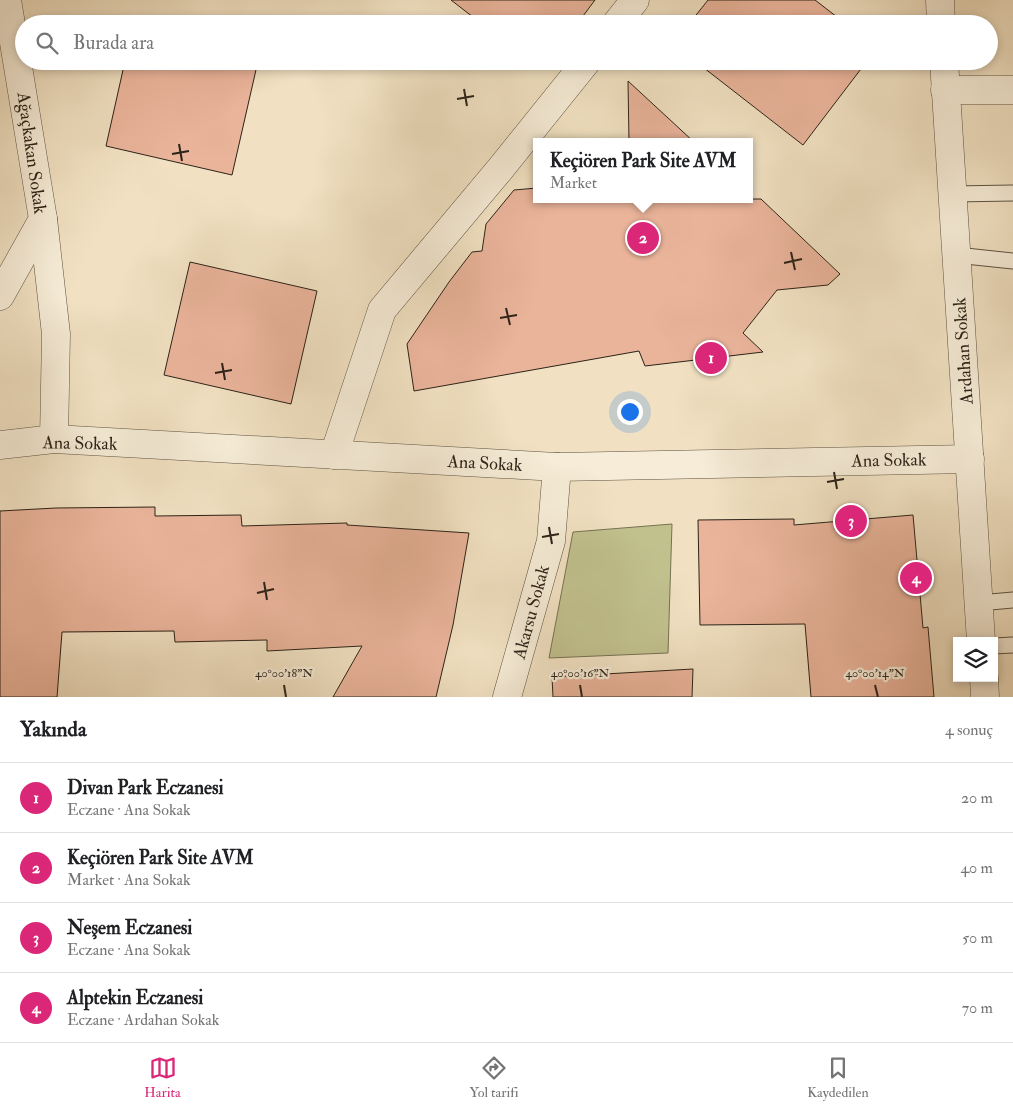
<!DOCTYPE html>
<html lang="tr">
<head>
<meta charset="utf-8">
<style>
	:root { --surface:#fff; --page:#f2f2f2; --text:#202124; --muted:#757577; --line:#e0e0e0; --accent:#db2777 }
	body { margin:0; font-family:"IM FELL Double Pica",serif; background:var(--page); color:var(--text) }
	.controls { position:absolute; right:15px; bottom:15px; display:grid; overflow:hidden; border-radius:0px; box-shadow:0 2px 8px #0003 }
	.controls button { width:45px; height:45px; display:grid; place-items:center; padding:0; border:0; border-bottom:1px solid var(--line); background:var(--surface); color:var(--text); font:25px sans-serif }
	.you { position:absolute; left:629px; top:411px; width:18px; height:18px; margin:-12px; border:4px solid #fff; border-radius:50%; background:#1a73e8; box-shadow:0 0 0 8px #1a73e833 }
	.badge { display:grid; place-items:center; width:32px; height:32px; border-radius:50%; background:var(--accent); color:#fff; font-size:16px; font-weight:700 }
	.pin { position:absolute; translate:-50% -50%; border:2px solid #fff; box-shadow:0 1px 5px #0006 }
	.popup { position:absolute; left:533px; top:138px; width:220px; height:65px; box-sizing:border-box; display:grid; place-content:center; border-radius:0px; background:var(--surface); filter:drop-shadow(0 1px 4px #0005); font-size:16px; white-space:nowrap; color:var(--muted) }
	.popup b { font-size:19px; color:var(--text) }
	.popup::after { content:''; position:absolute; left:50%; top:100%; margin-left:-10px; border:10px solid transparent; border-top-color:var(--surface) }
	.list { margin:0; padding:0; list-style:none }
	h2 { display:flex; justify-content:space-between; align-items:center; height:65px; margin:0; padding:0 20px; font-size:21px }
	h2 small { font-size:16px; font-weight:400; color:var(--muted) }
	.list li { display:grid; grid-template-columns:32px 1fr auto; gap:15px; align-items:center; box-sizing:border-box; height:70px; padding:0 20px; border-top:1px solid var(--line) }
	.list b { display:block; font-size:19px; white-space:nowrap }
	.list p { margin:0; font-size:16px; white-space:nowrap; color:var(--muted) }
	.list em { font-size:16px; font-style:normal; color:var(--muted) }
	.icon { flex:none; width:28px; height:28px; fill:none; stroke:currentColor; stroke-width:2; stroke-linecap:round; stroke-linejoin:round }
	.map { position:relative; flex:none; width:1013px; height:697px; overflow:hidden }
	.search { position:absolute; background:var(--surface); box-shadow:0 2px 8px #0003; left:15px; right:15px; top:15px; height:55px; display:flex; align-items:center; gap:12px; box-sizing:border-box; padding:0 18px; border-radius:28px; color:var(--muted); font-size:19px }
	.sheet { height:345px; background:var(--surface) }
	nav { display:flex; justify-content:space-around; align-items:center; box-sizing:border-box; height:70px; border-top:1px solid var(--line); background:var(--surface); font-size:14px; color:var(--muted) }
	nav a { display:grid; justify-items:center; gap:2px }
	nav .on { color:var(--accent) }
	.map>svg:first-child { display:block }
	.green { fill:#c1c18e; stroke:#767253 }
	.building { fill:#eab49b; stroke:#2c2318 }
	.lines { fill:none; stroke-linecap:round; stroke-linejoin:round }
	.lane-casing { stroke:#5d5242; stroke-width:17 }
	.street-casing { stroke:#5d5242; stroke-width:29 }
	.lane { stroke:#f6ecd7; stroke-width:15 }
	.street { stroke:#f6ecd7; stroke-width:28 }
	.ticks { fill:none; stroke:#2c2318; stroke-width:2 }
	.labels { text-anchor:middle; stroke-width:4.5; stroke-linejoin:round; paint-order:stroke }
	.street-label { font-size:18px; fill:#2c2318; stroke:#f6ecd7 }
	.ticks-label { font-size:12px; text-anchor:middle; fill:#2c2318; stroke:#f6ecd7; stroke-width:4.5; stroke-linejoin:round; paint-order:stroke }
</style>
</head>
<body>
<div class="map">
<svg width="1013" height="697" viewBox="0 0 1013 697">
	<rect width="100%" height="100%" fill="#f1e1c2"/>
	<filter id="stains"><feTurbulence type="fractalNoise" baseFrequency=".004" numOctaves="4"/><feColorMatrix values="0 0 0 0 .2 0 0 0 0 .09 0 0 0 0 .02 0 0 0 .5 -.17"/></filter>
	<radialGradient id="worn" r=".72"><stop offset=".6" stop-color="#630" stop-opacity="0"/><stop offset="1" stop-color="#630" stop-opacity=".3"/></radialGradient>
	<!-- green -->
	<polygon class="green" points="672,524 668,653 549,658 573,532"/>
	<!-- building -->
	<g class="building">
		<polygon points="451,0 595,0 577,24 482,24"/>
		<polygon points="708,0 815,0 846,24 689,24"/>
		<polygon points="125,61 258,61 232,175 106,146"/>
		<polygon points="531,61 548,61 542,70"/>
		<polygon points="695,61 867,61 803,145"/>
		<polygon points="628,81 694,142 629,142"/>
		<polygon points="537,188 537,199 761,199 840,274 828,285 777,290 743,333 763,352 645,366 639,351 414,391 407,344 449,282 472,252 482,251 486,224 514,190"/>
		<polygon points="190,262 317,291 291,404 164,375"/>
		<polygon points="155,507 155,516 241,515 242,526 347,523 347,525 469,533 453,625 436,697 333,697 362,646 267,651 267,640 175,642 174,631 62,632 57,697 0,697 0,511 56,508"/>
		<polygon points="913,515 923,628 928,627 934,697 811,697 805,624 700,625 698,520 794,519 794,525"/>
		<polygon points="693,669 692,697 553,697 552,677"/>
	</g>
	<g class="lines">
		<!-- lane casing -->
		<g class="lane-casing">
			<g id="lane">
				<polyline points="952,194 1013,193"/>
				<polyline points="956,255 1013,261"/>
				<polyline points="979,603 1013,600"/>
				<polyline points="994,646 1013,645"/>
			</g>
		</g>
		<!-- street casing -->
		<g class="street-casing">
			<g id="street">
				<polyline points="940,0 941,24"/>
				<polyline points="616,24 635,0"/>
				<polyline points="944,61 981,641"/>
				<polyline points="945,90 1013,90"/>
				<polyline points="43,219 56,334 54,439"/>
				<polyline points="0,296 43,219 7,0"/>
				<polyline points="0,445 54,439 557,467 970,459"/>
				<polyline points="334,455 382,310 501,168 587,61"/>
				<polyline points="984,678 985,697"/>
				<polyline points="507,697 551,541 557,467"/>
			</g>
		</g>
		<!-- lane -->
		<use href="#lane" class="lane"/>
		<!-- street -->
		<use href="#street" class="street"/>
	</g>
	<!-- ticks -->
	<path class="ticks" d="M464,89L467,106M457,99L474,96M179,144L182,161M172,154L189,151M791,252L795,270M784,263L802,259M506,308L510,325M500,318L517,315M222,363L225,380M215,373L232,370M834,472L837,489M827,482L844,479M549,527L552,544M542,537L559,534M264,582L267,600M257,593L274,589M284,685L286,697M580,685L582,697M875,685L878,697"/>
	<g class="labels">
		<!-- street labels -->
		<g class="street-label">
			<text transform="translate(32 153) rotate(82)" y="6">Ağaçkakan Sokak</text>
			<text transform="translate(963 351) rotate(-94)" y="6">Ardahan Sokak</text>
			<text transform="translate(80 443) rotate(1)" y="6">Ana Sokak</text>
			<text transform="translate(889 460) rotate(-1)" y="6">Ana Sokak</text>
			<text transform="translate(485 463) rotate(3)" y="6">Ana Sokak</text>
			<text transform="translate(531 612) rotate(-75)" y="6">Akarsu Sokak</text>
		</g>
	</g>
	<g class="ticks-label">
		<text x="284" y="677">40°00'18"N</text>
		<text x="580" y="677">40°00'16"N</text>
		<text x="875" y="677">40°00'14"N</text>
	</g>
	<rect width="100%" height="100%" filter="url(#stains)"/>
	<rect width="100%" height="100%" fill="url(#worn)"/>
</svg>
<div class="controls">
<button><svg class="icon" aria-label="layers" viewBox="0 0 24 24"><path d="M12 4l9 5-9 5-9-5zM3 14l9 5 9-5"/></svg></button>
</div>
<div class="you"></div>
<div class="pin badge" style="left:711px;top:358px">1</div>
<div class="pin badge" style="left:643px;top:238px">2</div>
<div class="popup"><b>Keçiören Park Site AVM</b>Market</div>
<div class="pin badge" style="left:851px;top:521px">3</div>
<div class="pin badge" style="left:916px;top:578px">4</div>
<div class="search"><svg class="icon" aria-label="search" viewBox="0 0 24 24"><circle cx="10" cy="10" r="6"/><path d="M15 15l6 6"/></svg>Burada ara</div>
</div>
<section class="sheet">
<h2>Yakında<small>4 sonuç</small></h2>
<ul class="list">
<li><span class="badge">1</span><div><b>Divan Park Eczanesi</b><p>Eczane · Ana Sokak</p></div><em>20 m</em></li>
<li><span class="badge">2</span><div><b>Keçiören Park Site AVM</b><p>Market · Ana Sokak</p></div><em>40 m</em></li>
<li><span class="badge">3</span><div><b>Neşem Eczanesi</b><p>Eczane · Ana Sokak</p></div><em>50 m</em></li>
<li><span class="badge">4</span><div><b>Alptekin Eczanesi</b><p>Eczane · Ardahan Sokak</p></div><em>70 m</em></li>
</ul>
</section>
<nav>
<a class="on"><svg class="icon" aria-label="map" viewBox="0 0 24 24"><path d="M3 6l6-2 6 2 6-2v14l-6 2-6-2-6 2zM9 4v14M15 6v14"/></svg>Harita</a>
<a><svg class="icon" aria-label="directions" viewBox="0 0 24 24"><path d="M12 3l9 9-9 9-9-9zM9 14v-3h6M13 9l2 2-2 2"/></svg>Yol tarifi</a>
<a><svg class="icon" aria-label="saved" viewBox="0 0 24 24"><path d="M7 4h10v16l-5-4-5 4z"/></svg>Kaydedilen</a>
</nav>
</body>
</html>
